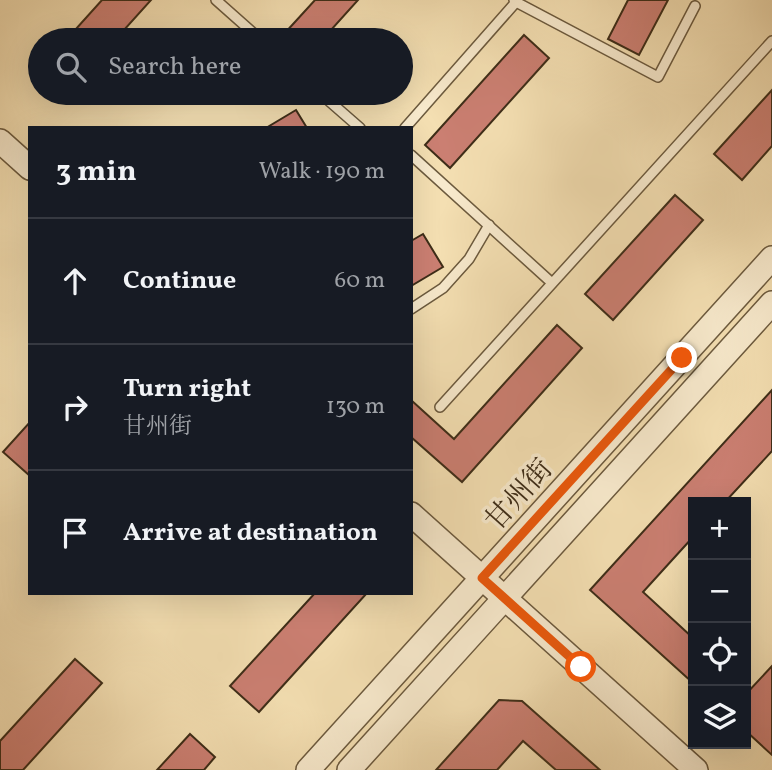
<!DOCTYPE html>
<html lang="en">
<head>
<meta charset="utf-8">
<style>
	:root { --surface:#171b24; --page:#20242c; --text:#f1f3f6; --muted:#9ea1a6; --line:#363941 }
	body { margin:0; font-family:Vollkorn,"Noto Serif SC",serif; background:var(--page); color:var(--text) }
	.controls { position:absolute; right:21px; bottom:21px; display:grid; overflow:hidden; border-radius:0px; box-shadow:0 7px 28px #0002 }
	.controls button { width:63px; height:63px; display:grid; place-items:center; padding:0; border:0; border-bottom:2px solid var(--line); background:var(--surface); color:var(--text); font:35px sans-serif }
	.stop { position:absolute; width:21px; height:21px; margin:-16px; border:5px solid #ea580c; border-radius:50%; background:#fff }
	.stop.end { background:#ea580c; border-color:#fff; box-shadow:0 2px 7px #0008 }
	.list { margin:0; padding:0; list-style:none }
	h2 { display:flex; justify-content:space-between; align-items:center; height:91px; margin:0; padding:0 28px; font-size:30px }
	h2 small { font-size:23px; font-weight:400; color:var(--muted) }
	.list li { display:grid; grid-template-columns:46px 1fr auto; gap:21px; align-items:center; box-sizing:border-box; height:126px; padding:0 28px; border-top:2px solid var(--line) }
	.list b { display:block; font-size:26px; white-space:nowrap }
	.list p { margin:0; font-size:23px; white-space:nowrap; color:var(--muted) }
	.list em { font-size:23px; font-style:normal; color:var(--muted) }
	.icon { flex:none; width:38px; height:38px; fill:none; stroke:currentColor; stroke-width:2; stroke-linecap:round; stroke-linejoin:round }
	.map { position:relative; flex:none; width:772px; height:770px; overflow:hidden }
	.search { position:absolute; background:var(--surface); box-shadow:0 7px 28px #0002; left:28px; top:28px; width:385px; height:77px; display:flex; align-items:center; gap:18px; box-sizing:border-box; padding:0 24px; border-radius:38px; color:var(--muted); font-size:26px }
	.panel { position:absolute; background:var(--surface); box-shadow:0 7px 28px #0002; left:28px; top:126px; width:385px; height:469px; border-radius:0px }
	.map>svg:first-child { display:block }
	.building { fill:#cb7f72; stroke:#3e2d18; stroke-width:2 }
	.lines { fill:none; stroke-linecap:round; stroke-linejoin:round }
	.service-casing { stroke:#6c5a3e; stroke-width:12 }
	.tertiary-casing { stroke:#6c5a3e; stroke-width:26 }
	.service { stroke:#f8eacd; stroke-width:9 }
	.tertiary { stroke:#f8eacd; stroke-width:23 }
	.route { stroke:#ea580c; stroke-width:9 }
	.labels { text-anchor:middle; stroke-width:7; stroke-linejoin:round; paint-order:stroke }
	.street-label { font-size:28px; fill:#3e2d18; stroke:#f8eacd }
</style>
</head>
<body>
<div class="map">
<svg width="772" height="770" viewBox="0 0 772 770">
	<rect width="100%" height="100%" fill="#f4dfb2"/>
	<filter id="stains"><feTurbulence type="fractalNoise" baseFrequency=".00286" numOctaves="4"/><feColorMatrix values="0 0 0 0 .2 0 0 0 0 .09 0 0 0 0 .02 0 0 0 .5 -.17"/></filter>
	<radialGradient id="worn" r=".72"><stop offset=".6" stop-color="#630" stop-opacity="0"/><stop offset="1" stop-color="#630" stop-opacity=".3"/></radialGradient>
	<!-- building -->
	<g class="building">
		<polygon points="102,0 151,0 115,40 66,40"/>
		<polygon points="315,0 358,0 322,40 291,40 284,34"/>
		<polygon points="628,0 668,0 639,55 608,39"/>
		<polygon points="524,35 549,58 450,168 425,145"/>
		<polygon points="772,90 772,146 742,180 714,154"/>
		<polygon points="296,110 307,128 266,128"/>
		<polygon points="675,195 703,220 613,320 585,294"/>
		<polygon points="423,234 443,267 411,286 411,241"/>
		<polygon points="557,325 582,348 462,482 411,437 411,400 454,439"/>
		<polygon points="772,390 772,451 725,502 693,502 693,537 643,592 693,638 693,683 590,590"/>
		<polygon points="30,422 30,476 3,452"/>
		<polygon points="315,593 367,593 259,712 230,686"/>
		<polygon points="75,659 102,683 23,770 0,770 0,741"/>
		<polygon points="772,666 772,755 746,731 746,694"/>
		<polygon points="499,700 522,701 600,770 556,770 523,741 497,770 436,770"/>
		<polygon points="190,734 215,757 204,770 157,770"/>
	</g>
	<g class="lines">
		<!-- service casing -->
		<g class="service-casing">
			<g id="service">
				<polyline points="216,0 261,40"/>
				<polyline points="516,2 658,77 695,6"/>
				<polyline points="320,93 360,128"/>
				<polyline points="405,128 516,2 514,0"/>
				<polyline points="411,155 552,283"/>
				<polyline points="411,309 443,288 469,259 489,225"/>
				<polyline points="440,407 772,41"/>
			</g>
		</g>
		<!-- tertiary casing -->
		<g class="tertiary-casing">
			<g id="tertiary">
				<polyline points="0,141 30,168"/>
				<polyline points="411,514 696,770"/>
				<polyline points="308,770 772,258"/>
				<polyline points="349,770 772,303"/>
			</g>
		</g>
		<!-- service -->
		<use href="#service" class="service"/>
		<!-- tertiary -->
		<use href="#tertiary" class="tertiary"/>
	</g>
	<g class="lines">
		<!-- route -->
		<polyline class="route" points="581,667 482,578 682,358"/>
	</g>
	<g class="labels">
		<!-- street labels -->
		<g class="street-label">
			<text transform="translate(518 494) rotate(-48)" y="10">甘州街</text>
		</g>
	</g>
	<rect width="100%" height="100%" filter="url(#stains)"/>
	<rect width="100%" height="100%" fill="url(#worn)"/>
</svg>
<div class="controls">
<button>+</button>
<button>−</button>
<button><svg class="icon" aria-label="locate" viewBox="0 0 24 24"><circle cx="12" cy="12" r="6"/><path d="M12 2v4M12 18v4M2 12h4M18 12h4"/></svg></button>
<button><svg class="icon" aria-label="layers" viewBox="0 0 24 24"><path d="M12 4l9 5-9 5-9-5zM3 14l9 5 9-5"/></svg></button>
</div>
<div class="stop" style="left:581px;top:667px"></div>
<div class="stop end" style="left:682px;top:358px"></div>
<div class="search"><svg class="icon" aria-label="search" viewBox="0 0 24 24"><circle cx="10" cy="10" r="6"/><path d="M15 15l6 6"/></svg>Search here</div>
<section class="panel">
<h2>3 min<small>Walk · 190 m</small></h2>
<ul class="list">
<li><svg class="icon" aria-label="ahead" viewBox="0 0 24 24"><path d="M12 20V5M6 11l6-6 6 6"/></svg><div><b>Continue</b></div><em>60 m</em></li>
<li><svg class="icon" aria-label="right" viewBox="0 0 24 24"><path d="M7 20v-9h11M14 6l5 5-5 5"/></svg><div><b>Turn right</b><p>甘州街</p></div><em>130 m</em></li>
<li><svg class="icon" aria-label="arrive" viewBox="0 0 24 24"><path d="M6 21V4h12l-3 4 3 4H6"/></svg><div><b>Arrive at destination</b></div></li>
</ul>
</section>
</div>
</body>
</html>
